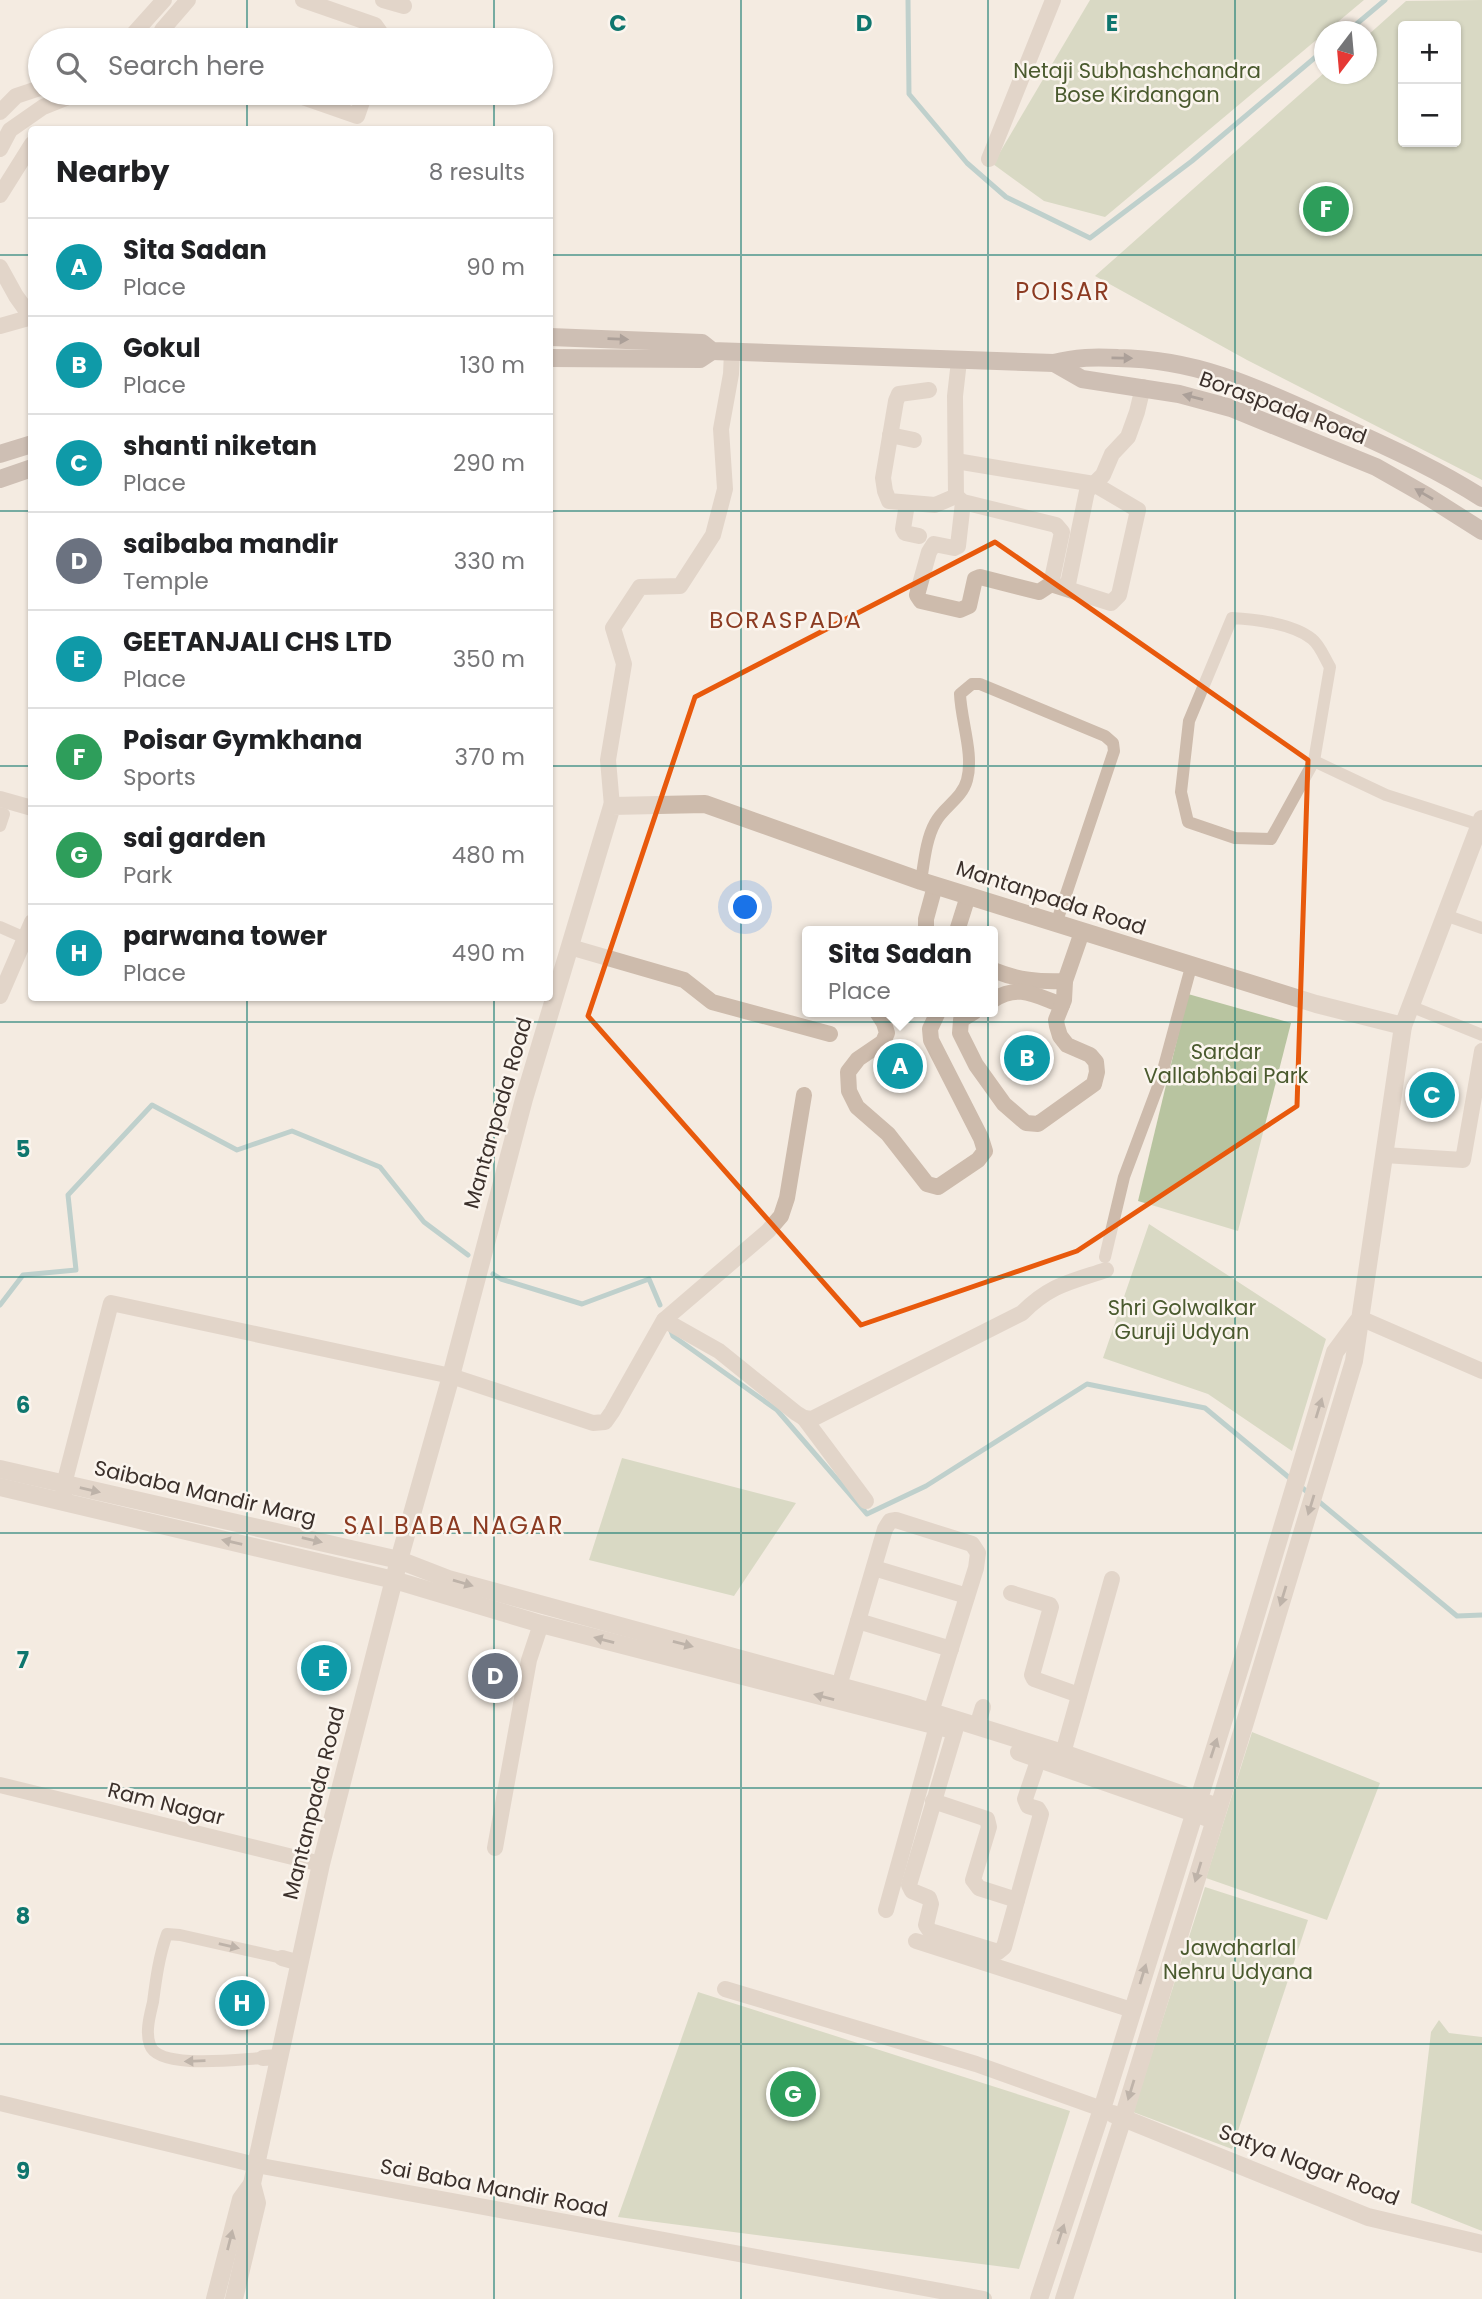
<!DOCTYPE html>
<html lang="en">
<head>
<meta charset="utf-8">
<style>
	:root { --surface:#fff; --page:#f2f2f2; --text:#202124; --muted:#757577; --line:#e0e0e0; --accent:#1f5a5e }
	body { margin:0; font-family:Poppins,sans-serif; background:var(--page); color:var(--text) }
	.controls { position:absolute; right:21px; top:21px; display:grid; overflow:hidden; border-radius:7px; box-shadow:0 2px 5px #0004 }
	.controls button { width:63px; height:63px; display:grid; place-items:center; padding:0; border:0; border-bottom:2px solid var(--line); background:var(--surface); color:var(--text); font:35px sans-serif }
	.compass { position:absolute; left:1314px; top:21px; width:63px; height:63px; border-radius:50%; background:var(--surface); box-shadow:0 2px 5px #0004; rotate:196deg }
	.you { position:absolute; left:746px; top:908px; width:24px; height:24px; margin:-18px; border:5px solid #fff; border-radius:50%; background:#1a73e8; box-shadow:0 0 0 10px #1a73e833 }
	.badge { display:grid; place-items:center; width:46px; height:46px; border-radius:50%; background:var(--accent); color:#fff; font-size:23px; font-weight:700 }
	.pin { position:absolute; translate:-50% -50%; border:4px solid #fff; box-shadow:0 2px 7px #0006 }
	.popup { position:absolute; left:802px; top:926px; width:196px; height:91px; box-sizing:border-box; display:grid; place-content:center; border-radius:7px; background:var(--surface); filter:drop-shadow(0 2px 5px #0005); font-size:23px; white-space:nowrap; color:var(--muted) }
	.popup b { font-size:26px; color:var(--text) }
	.popup::after { content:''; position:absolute; left:50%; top:100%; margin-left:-14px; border:14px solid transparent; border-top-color:var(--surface) }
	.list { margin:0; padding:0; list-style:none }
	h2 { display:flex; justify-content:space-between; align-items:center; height:91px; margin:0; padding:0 28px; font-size:30px }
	h2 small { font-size:23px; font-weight:400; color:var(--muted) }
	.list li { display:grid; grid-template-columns:46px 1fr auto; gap:21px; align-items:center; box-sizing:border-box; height:98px; padding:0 28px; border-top:2px solid var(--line) }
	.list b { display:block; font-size:26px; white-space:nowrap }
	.list p { margin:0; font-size:23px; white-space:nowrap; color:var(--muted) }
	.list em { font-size:23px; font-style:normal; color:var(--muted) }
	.icon { flex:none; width:38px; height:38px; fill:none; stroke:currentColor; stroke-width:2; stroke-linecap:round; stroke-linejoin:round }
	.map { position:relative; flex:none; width:1482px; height:2299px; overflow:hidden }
	.search { position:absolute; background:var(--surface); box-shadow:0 2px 5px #0004; left:28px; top:28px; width:525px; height:77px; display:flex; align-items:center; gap:18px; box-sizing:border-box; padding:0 24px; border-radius:38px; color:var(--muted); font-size:26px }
	.panel { position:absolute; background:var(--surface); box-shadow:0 2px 5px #0004; left:28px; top:126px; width:525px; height:875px; border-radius:7px }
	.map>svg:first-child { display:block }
	.green { fill:#b8c4a0; fill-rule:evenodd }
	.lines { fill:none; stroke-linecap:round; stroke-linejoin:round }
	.stream { stroke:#7fb0b2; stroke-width:5 }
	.pedestrian { stroke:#cdbbac; stroke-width:12 }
	.minor { stroke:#cdbbac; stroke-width:16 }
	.tertiary { stroke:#cdbbac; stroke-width:18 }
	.secondary { stroke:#a18a7d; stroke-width:18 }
	.oneway { fill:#544640 }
	.oneway2 { fill:#7d6f65 }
	.marked { fill:none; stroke:#e8590c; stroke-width:5; stroke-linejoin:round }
	.grid { fill:none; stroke:#0f766e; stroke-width:2; stroke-opacity:0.55 }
	.labels { text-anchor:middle; stroke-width:5; stroke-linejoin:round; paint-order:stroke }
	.park-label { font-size:21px; fill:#4a5a2e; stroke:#fbf5ee }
	.street-label { font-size:21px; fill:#3b302b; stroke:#fbf5ee }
	.neighbourhood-label { font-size:23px; letter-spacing:2px; fill:#8c3b22; stroke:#fbf5ee }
	.quarter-label { font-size:24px; letter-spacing:2px; fill:#8c3b22; stroke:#fbf5ee }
	.grid-label { font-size:23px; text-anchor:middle; font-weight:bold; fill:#0f766e; stroke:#fbf5ee; stroke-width:5; stroke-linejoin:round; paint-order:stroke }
</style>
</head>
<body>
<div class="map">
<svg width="1482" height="2299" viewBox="0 0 1482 2299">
	<rect width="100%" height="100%" fill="#f4ebe1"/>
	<!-- green -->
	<g class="green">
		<polygon points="1090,0 1364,0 1105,217 1044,201 993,164"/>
		<path d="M1482,0V480L1247,360L1095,276L1324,73L1366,74L1367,36L1406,1ZM1403,26H1456V142H1403Z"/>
		<polygon points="1188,994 1291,1023 1238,1231 1138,1201"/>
		<polygon points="1149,1224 1326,1339 1292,1451 1208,1394 1103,1358"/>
		<polygon points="622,1458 796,1503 734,1596 589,1560"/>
		<polygon points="1252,1732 1380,1783 1327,1920 1206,1878"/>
		<polygon points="1205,1887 1308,1920 1232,2149 1133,2112"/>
		<polygon points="698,1992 1070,2111 1019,2269 618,2217"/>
		<polygon points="1439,2020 1449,2033 1482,2037 1482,2231 1411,2203 1431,2032"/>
	</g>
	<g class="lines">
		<!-- stream -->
		<g class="stream">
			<polyline points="908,0 909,94 967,163 1006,197 1090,238 1192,161 1324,50"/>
			<polyline points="1347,32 1385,0"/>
			<polyline points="493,1274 501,1279 582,1304 649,1279 660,1305"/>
			<polyline points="0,1305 23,1275 76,1270 68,1195 152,1105 237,1150 292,1131 380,1167 424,1222 468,1255"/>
			<polyline points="671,1331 673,1336 777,1410 867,1514 926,1486 1087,1384 1205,1408 1292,1480"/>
			<polyline points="1300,1486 1457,1616 1482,1615"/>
		</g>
		<!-- pedestrian -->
		<g class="pedestrian">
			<path d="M1314,761L1271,839L1235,838L1188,822L1181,792L1189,721L1232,618C1255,619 1294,624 1312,639C1320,645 1325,659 1330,667L1314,761L1386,795L1480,825"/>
			<polyline points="0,813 4,814 0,826"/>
			<path d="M921,881C924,863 926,839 935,823C943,807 962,799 967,780C974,754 961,721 960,694L972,684H980L1105,736L1113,743L1114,751L1056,924"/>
			<polyline points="1445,915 1482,928"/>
			<polyline points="0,927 25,938"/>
			<polyline points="1410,1006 1482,1035"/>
			<polyline points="1105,1257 1124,1177 1160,1081 1191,967"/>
			<path d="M263,2058C240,2059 158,2070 150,2045C145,2032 150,2015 153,2002C156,1979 159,1956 167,1934L180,1935L282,1958"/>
		</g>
		<!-- minor -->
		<g class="minor">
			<polyline points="303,0 375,25 384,38 383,40"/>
			<polyline points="383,0 404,6"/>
			<polyline points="128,40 164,0"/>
			<polyline points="162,40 162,30 188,0"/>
			<polyline points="291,93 357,116 365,93"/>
			<polyline points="0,112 16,96 40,88"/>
			<polyline points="0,149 10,130 43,107 78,93"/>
			<polyline points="989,159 1053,0"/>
			<polyline points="0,195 32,144"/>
			<polyline points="0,267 16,296 31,317"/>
			<polyline points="0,326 32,317"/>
			<polyline points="959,361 955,396 956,496 963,502 1056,525 1062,532 1051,584 1039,592 980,577 975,579 969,606 960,610 921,601 917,595 929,552 934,544 954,548 958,546 963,502"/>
			<polyline points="929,390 899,394 896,401 883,478 885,491 889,501 935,505 956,496"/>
			<polyline points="890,435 914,440"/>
			<polyline points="956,461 1094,484 1103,475 1112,454 1128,437 1137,412 1143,387"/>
			<polyline points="907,504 903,529 905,533 919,536"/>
			<polyline points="1051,584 1111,603 1119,595 1138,510 1094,484 1087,491 1067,589"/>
			<polyline points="0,799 32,808"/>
			<polyline points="612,806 608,760 624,664 613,628 640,587 680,586 713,535 725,489 721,429 731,374 732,351"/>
			<polyline points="926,931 926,919 935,886"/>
			<polyline points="957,931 968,896"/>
			<polyline points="570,947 684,980 712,1002 830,1034"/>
			<path d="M993,970C1017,980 1039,982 1065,981"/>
			<polyline points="0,996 32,922"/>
			<path d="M993,1000C1019,983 1036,996 1062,1005"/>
			<polyline points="877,1012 884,1023 887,1033 883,1042 858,1059 848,1072 849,1091 857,1107 888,1134 927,1184 938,1187 978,1160 985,1151 981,1138 931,1040 930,1029 938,1012"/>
			<polyline points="974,1012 961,1020 960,1033 976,1065 1004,1104 1026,1123 1038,1124 1094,1084 1097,1072 1096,1062 1090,1055 1067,1045 1060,1036 1057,1026 1056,1020 1064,1000 1065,981 1082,932"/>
			<polyline points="1384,1155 1463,1160 1482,1051"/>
			<polyline points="1360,1318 1482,1371"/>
			<polyline points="664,1320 768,1231 781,1216 787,1198 804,1095"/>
			<polyline points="804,1418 866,1501"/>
			<path d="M64,1496V1484L111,1303L451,1376L593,1423L605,1422L612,1412L664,1320L719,1351L796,1413L804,1418L812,1419L1022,1313C1050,1285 1070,1282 1106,1270"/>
			<polyline points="874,1568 967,1596"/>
			<polyline points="1011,1593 1050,1605 1051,1607 1032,1675 1034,1679 1079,1695"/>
			<polyline points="858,1621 951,1649"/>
			<polyline points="839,1686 885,1529 890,1521 896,1520 972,1544 978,1553 976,1568 931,1712"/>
			<polyline points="977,1726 983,1707"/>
			<polyline points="955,1731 909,1885 912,1891 929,1898 931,1904 926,1925 930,1931 998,1952 1004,1947 1041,1814 1038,1809 1028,1806 1025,1799 1039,1758"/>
			<polyline points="1063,1753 1112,1579"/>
			<polyline points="0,1785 321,1864"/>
			<polyline points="933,1801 987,1819 989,1827 973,1880 979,1888 1017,1900"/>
			<polyline points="495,1848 529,1660 541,1624"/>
			<polyline points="886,1910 937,1726"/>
			<polyline points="916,1941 1132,2010"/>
			<polyline points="282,1958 300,1963"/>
			<polyline points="725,1989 976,2064 1102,2109"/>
			<polyline points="263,2058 279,2057"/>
			<polyline points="0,2103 256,2165 984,2299"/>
		</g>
		<!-- tertiary -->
		<g class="tertiary">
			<polyline points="0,1469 399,1560 448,1579 909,1705 1063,1753 1218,1807"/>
			<polyline points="0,1487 394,1580 541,1624 953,1730"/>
			<polyline points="1019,1752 1214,1820"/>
			<polyline points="1113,2114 1368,2217 1482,2244"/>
			<polyline points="215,2299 241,2199 252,2184"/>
			<polyline points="234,2299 257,2203 252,2184 256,2165 321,1864 399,1560 451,1376 524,1099 612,806 705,804 921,881 1316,1004 1403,1026 1482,819"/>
			<polyline points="1039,2299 1102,2109 1243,1658 1335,1352 1358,1321"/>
			<polyline points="1064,2299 1123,2118 1246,1719 1354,1361 1403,1026"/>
		</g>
		<!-- secondary -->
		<g class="secondary">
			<path d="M550,337L702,343L712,351L1054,363C1076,357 1095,357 1118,358C1200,359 1262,390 1335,423C1385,446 1436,468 1482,498"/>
			<polyline points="550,358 700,359 712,351"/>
			<polyline points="1054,363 1082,379 1179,394 1231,408 1376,467 1427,496 1482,531"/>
			<polyline points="0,454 32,444"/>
			<polyline points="0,479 32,468"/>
		</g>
	</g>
	<!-- one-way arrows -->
	<defs><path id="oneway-solid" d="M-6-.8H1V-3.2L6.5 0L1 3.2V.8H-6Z" transform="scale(1.75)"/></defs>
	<g class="oneway">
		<use href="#oneway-solid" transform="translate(618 339) rotate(2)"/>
		<use href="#oneway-solid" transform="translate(1122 358) rotate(1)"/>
		<use href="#oneway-solid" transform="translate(1193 397) rotate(-166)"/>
		<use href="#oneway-solid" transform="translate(1424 494) rotate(-150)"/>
	</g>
	<g class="oneway2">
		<use href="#oneway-solid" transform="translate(1319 1408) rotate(-73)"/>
		<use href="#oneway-solid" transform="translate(90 1490) rotate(13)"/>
		<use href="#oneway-solid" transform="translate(1311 1505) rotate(107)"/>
		<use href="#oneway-solid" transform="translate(312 1540) rotate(13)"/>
		<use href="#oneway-solid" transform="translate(232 1542) rotate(-167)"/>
		<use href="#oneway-solid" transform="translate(463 1583) rotate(16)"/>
		<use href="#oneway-solid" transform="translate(1283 1596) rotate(107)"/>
		<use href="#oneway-solid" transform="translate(604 1640) rotate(-165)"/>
		<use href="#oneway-solid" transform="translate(683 1644) rotate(15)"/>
		<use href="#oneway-solid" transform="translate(824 1697) rotate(-165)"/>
		<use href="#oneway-solid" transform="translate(1214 1748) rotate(-72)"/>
		<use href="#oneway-solid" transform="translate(1198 1872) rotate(107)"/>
		<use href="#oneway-solid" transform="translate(229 1946) rotate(13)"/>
		<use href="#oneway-solid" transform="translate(1143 1974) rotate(-73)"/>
		<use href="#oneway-solid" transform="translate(195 2061) rotate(178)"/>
		<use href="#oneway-solid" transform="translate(1131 2090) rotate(107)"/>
		<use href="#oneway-solid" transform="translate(1061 2234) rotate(-72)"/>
		<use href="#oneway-solid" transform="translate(230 2240) rotate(-76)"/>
	</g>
	<!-- marked area -->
	<path d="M0 0H1482V2299H0ZM995,542L1308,760L1297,1106L1077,1251L861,1325L588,1016L695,697Z" fill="#f4ebe1" fill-opacity=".55" fill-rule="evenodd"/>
	<path class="marked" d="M995,542L1308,760L1297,1106L1077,1251L861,1325L588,1016L695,697Z"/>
	<!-- grid -->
	<path class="grid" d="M247,0V40M494,0V40M741,0V2299M988,0V2299M1235,0V2299M247,93V130M494,93V130M0,255H32M550,255H1482M0,511H32M550,511H1482M0,766H32M550,766H1482M247,998V2299M494,998V2299M0,1022H1482M0,1277H1482M0,1533H1482M0,1788H1482M0,2044H1482"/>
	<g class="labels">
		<!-- park labels -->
		<g class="park-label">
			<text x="1137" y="78">Netaji Subhashchandra<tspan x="1137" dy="24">Bose Kirdangan</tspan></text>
			<text x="1226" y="1059">Sardar<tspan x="1226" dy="24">Vallabhbai Park</tspan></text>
			<text x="1182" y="1315">Shri Golwalkar<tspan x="1182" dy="24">Guruji Udyan</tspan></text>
			<text x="1238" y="1955">Jawaharlal<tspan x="1238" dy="24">Nehru Udyana</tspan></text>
		</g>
		<!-- street labels -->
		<g class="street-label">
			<text transform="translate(1283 408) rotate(20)" y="7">Boraspada Road</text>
			<text transform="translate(1051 898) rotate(18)" y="7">Mantanpada Road</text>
			<text transform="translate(498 1113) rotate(-74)" y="7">Mantanpada Road</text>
			<text transform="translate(205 1493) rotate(13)" y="7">Saibaba Mandir Marg</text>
			<text transform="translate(314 1803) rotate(-76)" y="7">Mantanpada Road</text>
			<text transform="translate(166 1804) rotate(14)" y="7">Ram Nagar</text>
			<text transform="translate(1309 2165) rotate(21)" y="7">Satya Nagar Road</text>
			<text transform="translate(494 2188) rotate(11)" y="7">Sai Baba Mandir Road</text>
		</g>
		<!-- neighbourhood labels -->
		<g class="neighbourhood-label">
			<text x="786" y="628">BORASPADA</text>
		</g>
		<!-- quarter labels -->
		<g class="quarter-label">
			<text x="1063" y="300">POISAR</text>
			<text x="454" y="1534">SAI BABA NAGAR</text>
		</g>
	</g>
	<g class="grid-label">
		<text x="618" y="31">C</text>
		<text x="864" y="31">D</text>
		<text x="1112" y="31">E</text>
		<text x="23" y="1157">5</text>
		<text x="23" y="1413">6</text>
		<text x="23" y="1668">7</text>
		<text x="23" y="1924">8</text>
		<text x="23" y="2179">9</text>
	</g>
</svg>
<div class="controls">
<button>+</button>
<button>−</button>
</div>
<svg class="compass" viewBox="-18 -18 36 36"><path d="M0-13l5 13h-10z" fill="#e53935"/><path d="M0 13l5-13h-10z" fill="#757577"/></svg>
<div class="you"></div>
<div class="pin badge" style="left:900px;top:1066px;background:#0f9aa8">A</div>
<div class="popup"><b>Sita Sadan</b>Place</div>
<div class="pin badge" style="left:1027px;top:1058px;background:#0f9aa8">B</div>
<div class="pin badge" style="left:1432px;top:1095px;background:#0f9aa8">C</div>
<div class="pin badge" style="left:495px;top:1676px;background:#6b7280">D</div>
<div class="pin badge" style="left:324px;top:1668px;background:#0f9aa8">E</div>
<div class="pin badge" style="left:1326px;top:209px;background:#2e9e5b">F</div>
<div class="pin badge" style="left:793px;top:2094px;background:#2e9e5b">G</div>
<div class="pin badge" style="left:242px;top:2003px;background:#0f9aa8">H</div>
<div class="search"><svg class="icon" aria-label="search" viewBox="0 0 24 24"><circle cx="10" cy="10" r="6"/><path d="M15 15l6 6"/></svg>Search here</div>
<section class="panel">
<h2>Nearby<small>8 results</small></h2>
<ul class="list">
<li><span class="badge" style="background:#0f9aa8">A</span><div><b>Sita Sadan</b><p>Place</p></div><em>90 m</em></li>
<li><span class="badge" style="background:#0f9aa8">B</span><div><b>Gokul</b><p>Place</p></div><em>130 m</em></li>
<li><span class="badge" style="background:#0f9aa8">C</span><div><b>shanti niketan</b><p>Place</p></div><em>290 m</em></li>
<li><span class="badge" style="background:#6b7280">D</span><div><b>saibaba mandir</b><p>Temple</p></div><em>330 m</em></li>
<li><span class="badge" style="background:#0f9aa8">E</span><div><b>GEETANJALI CHS LTD</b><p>Place</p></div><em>350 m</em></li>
<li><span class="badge" style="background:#2e9e5b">F</span><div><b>Poisar Gymkhana</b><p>Sports</p></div><em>370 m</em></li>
<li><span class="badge" style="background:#2e9e5b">G</span><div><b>sai garden</b><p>Park</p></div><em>480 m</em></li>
<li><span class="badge" style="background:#0f9aa8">H</span><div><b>parwana tower</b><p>Place</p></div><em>490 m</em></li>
</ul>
</section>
</div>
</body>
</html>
